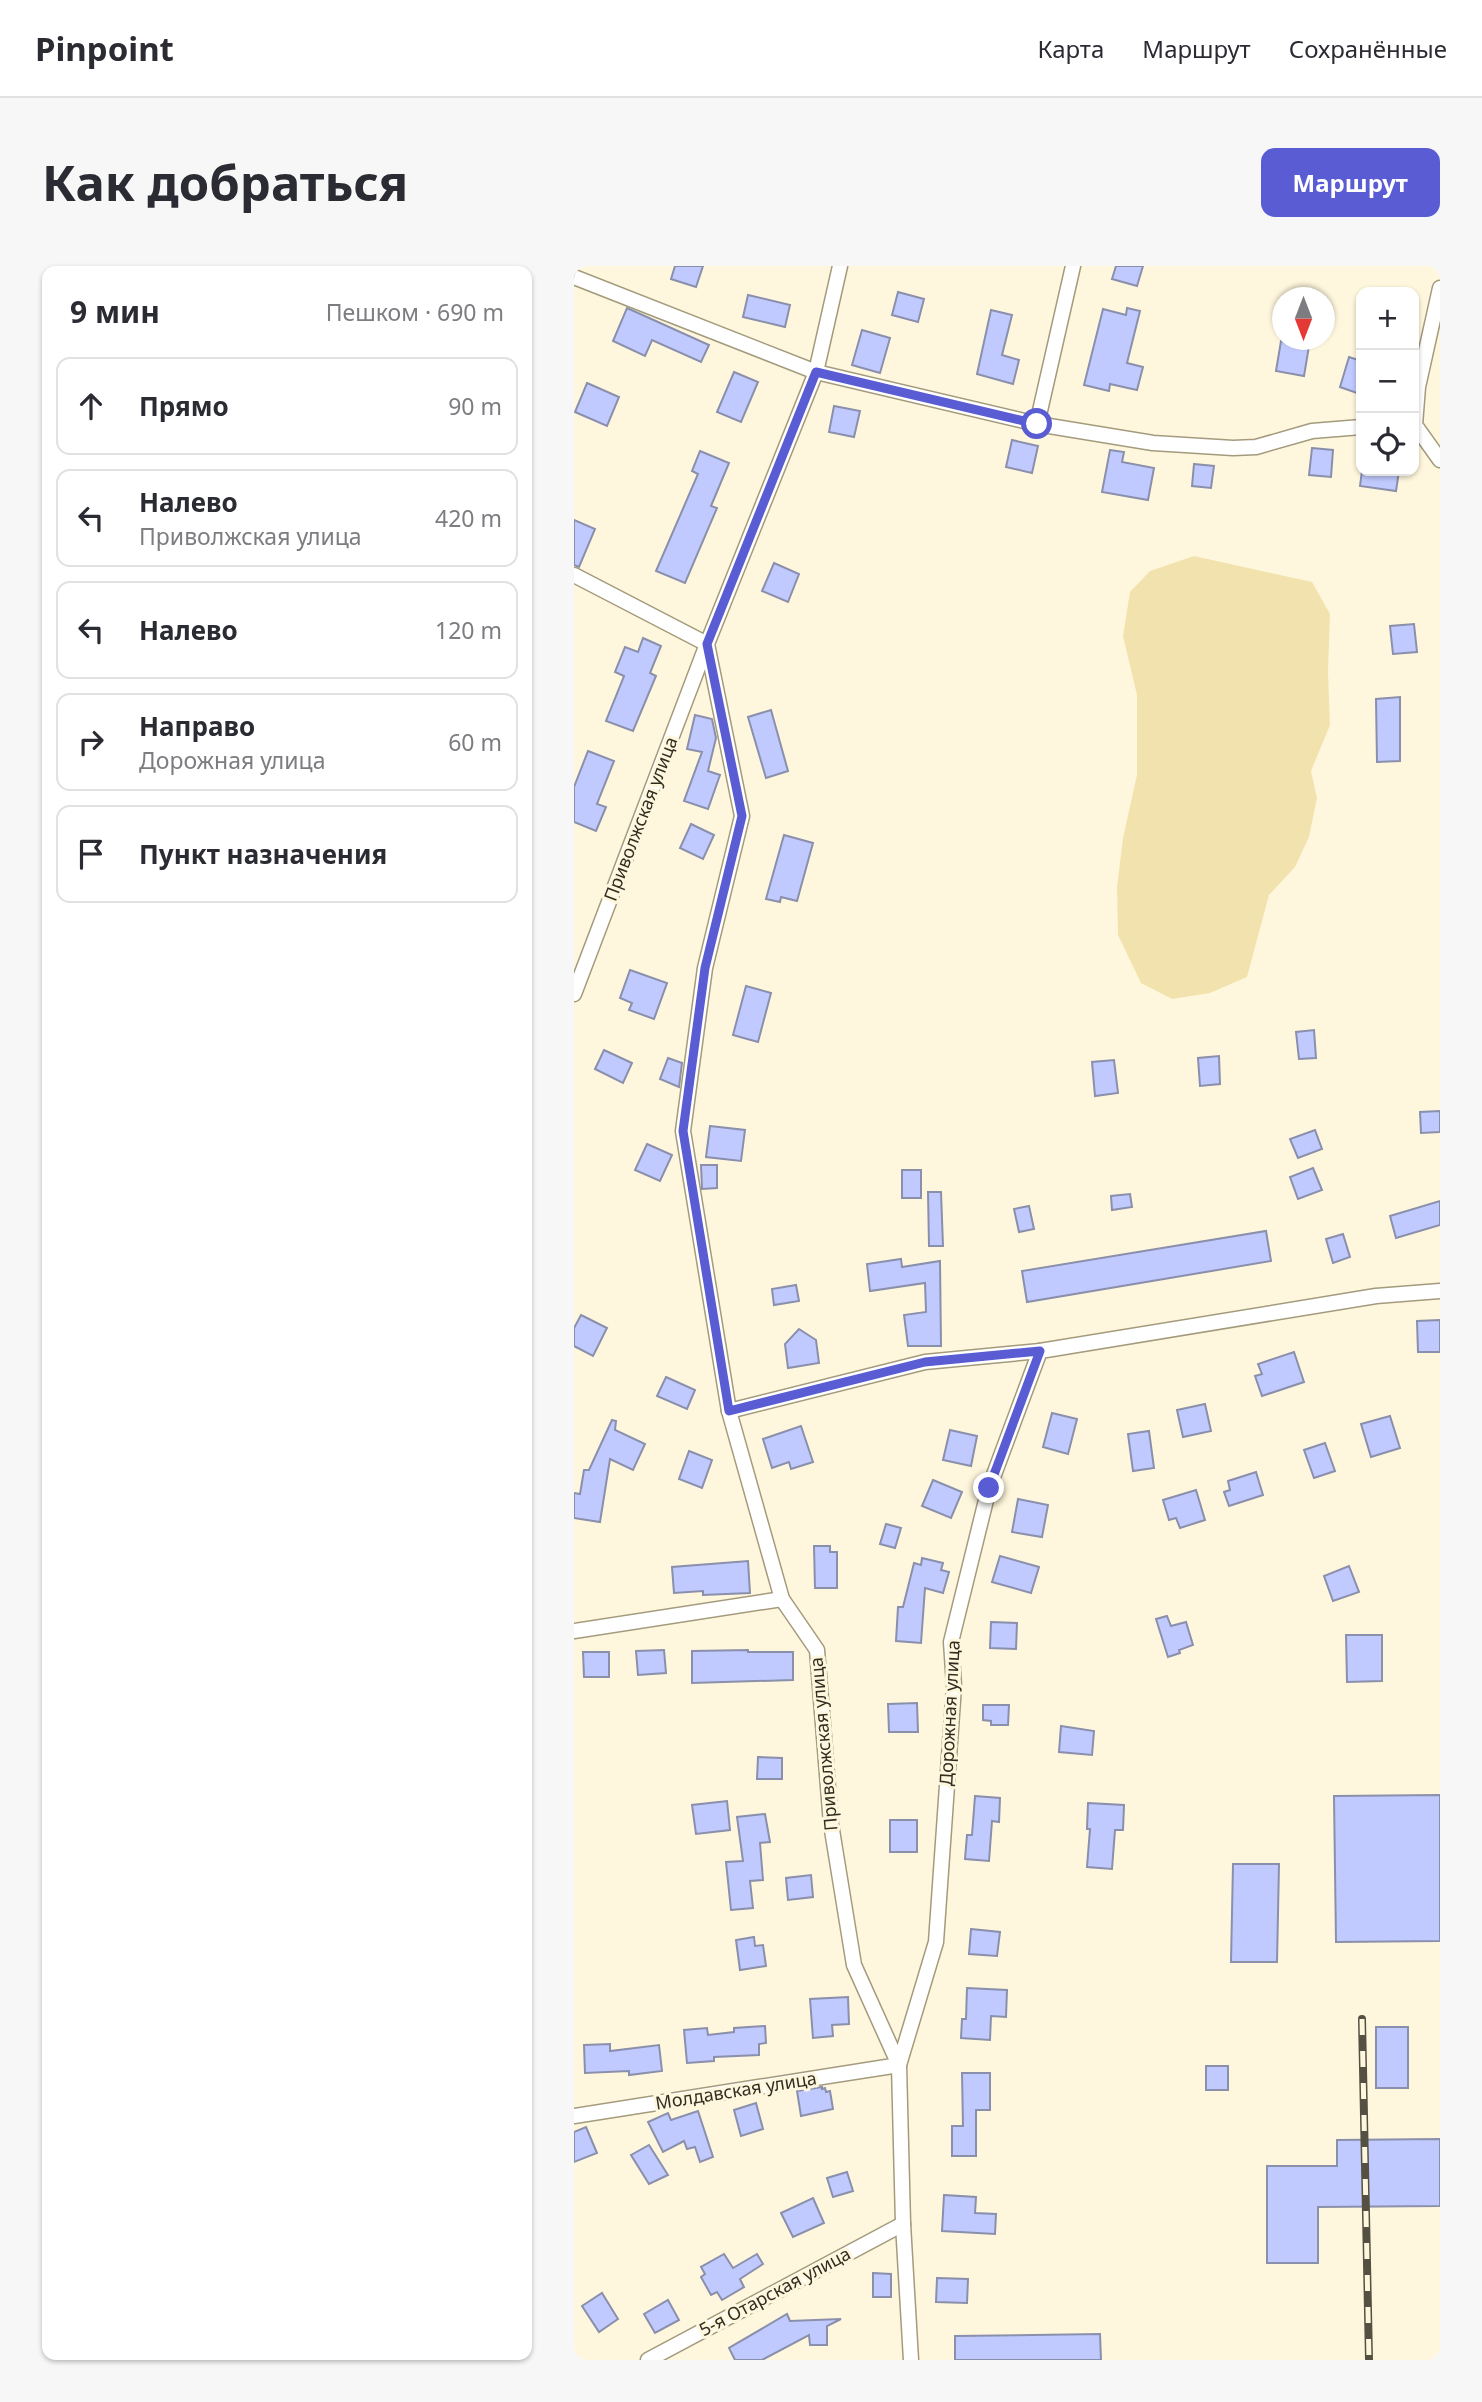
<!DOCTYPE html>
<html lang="ru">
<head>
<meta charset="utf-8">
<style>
	:root { --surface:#fff; --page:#f7f7f7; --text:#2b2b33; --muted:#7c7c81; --line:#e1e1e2; --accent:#595cd3 }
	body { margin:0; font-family:"Noto Sans",sans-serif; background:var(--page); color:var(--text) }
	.controls { position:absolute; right:21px; top:21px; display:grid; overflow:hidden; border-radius:14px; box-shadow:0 2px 5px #0004 }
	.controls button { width:63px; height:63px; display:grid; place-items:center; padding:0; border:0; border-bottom:2px solid var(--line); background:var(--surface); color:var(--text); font:35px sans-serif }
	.compass { position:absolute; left:698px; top:21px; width:63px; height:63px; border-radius:50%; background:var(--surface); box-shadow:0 2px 5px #0004; rotate:180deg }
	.stop { position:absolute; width:21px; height:21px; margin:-16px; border:5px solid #595cd3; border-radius:50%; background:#fff }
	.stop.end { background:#595cd3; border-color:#fff; box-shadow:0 2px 7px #0008 }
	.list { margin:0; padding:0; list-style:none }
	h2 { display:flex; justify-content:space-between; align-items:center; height:91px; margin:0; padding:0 28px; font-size:30px }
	h2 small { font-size:23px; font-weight:400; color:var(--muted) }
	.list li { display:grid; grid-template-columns:46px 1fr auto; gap:21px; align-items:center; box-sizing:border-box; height:98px; margin:0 14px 14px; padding:0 14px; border:2px solid var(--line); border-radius:14px }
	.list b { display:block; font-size:26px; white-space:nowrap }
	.list p { margin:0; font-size:23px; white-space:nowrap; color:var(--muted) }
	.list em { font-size:23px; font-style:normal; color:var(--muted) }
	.icon { flex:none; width:38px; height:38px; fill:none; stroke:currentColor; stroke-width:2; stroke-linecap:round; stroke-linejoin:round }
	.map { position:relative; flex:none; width:866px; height:2094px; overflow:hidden; border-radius:14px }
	header { display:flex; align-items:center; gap:42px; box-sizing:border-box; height:98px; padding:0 35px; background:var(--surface); border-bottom:2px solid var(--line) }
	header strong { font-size:33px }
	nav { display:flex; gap:38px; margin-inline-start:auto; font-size:24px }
	.intro { display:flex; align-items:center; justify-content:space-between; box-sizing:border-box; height:168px; padding:0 42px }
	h1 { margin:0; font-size:49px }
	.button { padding:18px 32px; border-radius:14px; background:var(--accent); color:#fff; font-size:24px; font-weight:700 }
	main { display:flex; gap:42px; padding:0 42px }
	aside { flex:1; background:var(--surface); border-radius:14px; box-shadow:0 2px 5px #0004 }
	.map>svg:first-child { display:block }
	.green { fill:#f2e3ae }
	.building { fill:#c1cafe; stroke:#8a8fac; stroke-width:2 }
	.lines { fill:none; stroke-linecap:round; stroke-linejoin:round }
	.minor-casing { stroke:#a49b7d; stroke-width:17 }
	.minor { stroke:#fff; stroke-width:14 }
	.rail-casing { stroke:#555142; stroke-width:8 }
	.rail { stroke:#fff7dd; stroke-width:5; stroke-dasharray:16; stroke-linecap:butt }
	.route { stroke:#595cd3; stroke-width:9 }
	.labels { text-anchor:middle; stroke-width:6; stroke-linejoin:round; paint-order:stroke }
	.street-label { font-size:18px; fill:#312d21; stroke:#fff7dd }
</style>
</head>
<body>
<header>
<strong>Pinpoint</strong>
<nav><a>Карта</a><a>Маршрут</a><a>Сохранённые</a></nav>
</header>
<div class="intro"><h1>Как добраться</h1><a class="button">Маршрут</a></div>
<main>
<aside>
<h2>9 мин<small>Пешком · 690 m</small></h2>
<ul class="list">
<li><svg class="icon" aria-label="ahead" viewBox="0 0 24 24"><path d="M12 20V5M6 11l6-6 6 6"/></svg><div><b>Прямо</b></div><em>90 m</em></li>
<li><svg class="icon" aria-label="left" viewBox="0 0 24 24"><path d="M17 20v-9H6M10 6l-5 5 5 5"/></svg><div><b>Налево</b><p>Приволжская улица</p></div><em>420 m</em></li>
<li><svg class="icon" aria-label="left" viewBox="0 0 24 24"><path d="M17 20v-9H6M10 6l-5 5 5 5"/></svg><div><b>Налево</b></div><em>120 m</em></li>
<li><svg class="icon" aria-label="right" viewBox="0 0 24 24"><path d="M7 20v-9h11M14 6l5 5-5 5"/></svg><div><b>Направо</b><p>Дорожная улица</p></div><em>60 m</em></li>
<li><svg class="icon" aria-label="arrive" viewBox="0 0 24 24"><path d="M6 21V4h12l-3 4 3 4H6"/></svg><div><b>Пункт назначения</b></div></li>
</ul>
</aside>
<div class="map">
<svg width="866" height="2094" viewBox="0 0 866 2094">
	<rect width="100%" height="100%" fill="#fff7dd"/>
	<!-- green -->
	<polygon class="green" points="620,290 738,316 756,348 754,406 756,459 737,505 743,532 735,571 721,601 695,629 673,711 636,727 598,733 567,717 544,669 543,621 549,572 563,509 563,429 549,370 556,326 576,305"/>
	<!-- building -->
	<g class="building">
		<polygon points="101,0 129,0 122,21 97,13"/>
		<polygon points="542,0 569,0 563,20 538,13"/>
		<polygon points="324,26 350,33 344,56 318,49"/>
		<polygon points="174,29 216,39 211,61 169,51"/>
		<polygon points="53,42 135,79 127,96 78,74 71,90 39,75"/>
		<polygon points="553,42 566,45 553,97 569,101 563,124 536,118 535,125 510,119 529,43 552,49"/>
		<polygon points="417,44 438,49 428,89 445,94 439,118 403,108"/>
		<polygon points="288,64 316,72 306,107 278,99"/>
		<polygon points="707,75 735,80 730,110 702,105"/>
		<polygon points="775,91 787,95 787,114 783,127 766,121"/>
		<polygon points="160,106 184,116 167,156 143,146"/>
		<polygon points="13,117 45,131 33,160 1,146"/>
		<polygon points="260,140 286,145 280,171 255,166"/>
		<polygon points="438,174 464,180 458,207 432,201"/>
		<polygon points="738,182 759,184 757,211 735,209"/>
		<polygon points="536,184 550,186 548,196 580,202 574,234 528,226"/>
		<polygon points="126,185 155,197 137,240 143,242 111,317 82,305 124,208 118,205"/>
		<polygon points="620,198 640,200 637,222 618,220"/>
		<polygon points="788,205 825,205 822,225 786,220"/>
		<polygon points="0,254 21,263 5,301 0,299"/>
		<polygon points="200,297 225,308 214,336 188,325"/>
		<polygon points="840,358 843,386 819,388 816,360"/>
		<polygon points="69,372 87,380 76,407 82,410 59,465 32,455 50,410 41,406 51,381 64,386"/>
		<polygon points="826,431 826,495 803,496 802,433"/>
		<polygon points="197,444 214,505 192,512 174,451"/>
		<polygon points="121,449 138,453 142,472 134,505 146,509 134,543 110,535 128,486 113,483"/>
		<polygon points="14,485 40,495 23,538 32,541 22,565 0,556 0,521"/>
		<polygon points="117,558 140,569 129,593 106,582"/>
		<polygon points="210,569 239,577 223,635 207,631 206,636 192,633"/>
		<polygon points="56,704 93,717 80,753 55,744 58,737 46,732"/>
		<polygon points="172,720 197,727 184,776 159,769"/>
		<polygon points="740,764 742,792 725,793 722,766"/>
		<polygon points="30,784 58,797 49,817 21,803"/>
		<polygon points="645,790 646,818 626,820 624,792"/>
		<polygon points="94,792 108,797 105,821 86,813"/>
		<polygon points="540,794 544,827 521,830 518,796"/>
		<polygon points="866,845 866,866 847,867 846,846"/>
		<polygon points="136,860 171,864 167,895 132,891"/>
		<polygon points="741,864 748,883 724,892 716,873"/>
		<polygon points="73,878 98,889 86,915 61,904"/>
		<polygon points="127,899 143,899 143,922 128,923"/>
		<polygon points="739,902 748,924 724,933 716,911"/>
		<rect x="328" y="904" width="19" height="28"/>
		<polygon points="354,926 367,926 369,980 355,980"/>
		<polygon points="556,928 558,941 538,944 537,930"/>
		<polygon points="866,935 866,959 822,972 816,950"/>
		<polygon points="455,940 460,963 445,966 440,943"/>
		<polygon points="692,965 697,995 453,1036 448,1005"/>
		<polygon points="769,968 776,991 759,997 752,973"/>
		<polygon points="327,993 328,1001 366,995 367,1080 334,1080 330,1049 352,1046 351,1017 296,1025 293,998"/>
		<polygon points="222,1019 225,1035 200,1039 198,1023"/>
		<polygon points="7,1049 33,1062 19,1090 0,1080 0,1062"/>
		<polygon points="866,1054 866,1086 844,1086 843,1055"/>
		<polygon points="225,1063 242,1074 245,1097 214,1102 211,1078"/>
		<polygon points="720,1086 730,1116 688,1130 681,1110 688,1108 684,1098"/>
		<polygon points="92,1111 121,1124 113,1143 83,1130"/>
		<polygon points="631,1138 637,1165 609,1171 603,1144"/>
		<polygon points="478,1147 503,1153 494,1188 469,1181"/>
		<polygon points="816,1150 826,1182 797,1191 787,1158"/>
		<polygon points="38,1154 42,1155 41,1164 71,1178 59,1204 36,1193 26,1256 0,1252 0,1227 6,1228 10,1204 15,1204"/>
		<polygon points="227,1160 239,1196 217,1203 215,1196 198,1202 189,1173"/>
		<polygon points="376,1164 403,1170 397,1200 369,1194"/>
		<polygon points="575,1165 580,1202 559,1205 554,1168"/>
		<polygon points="751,1177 761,1205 740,1212 730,1184"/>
		<polygon points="115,1185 138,1194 128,1222 105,1213"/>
		<polygon points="682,1206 689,1229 655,1240 650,1226 656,1224 654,1215"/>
		<polygon points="359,1214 388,1226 377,1252 348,1240"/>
		<polygon points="622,1224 631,1254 606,1262 602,1252 595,1254 589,1234"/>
		<polygon points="444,1233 474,1239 468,1271 438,1266"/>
		<polygon points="312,1258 327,1262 321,1282 306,1278"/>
		<polygon points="240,1280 256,1280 256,1286 263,1286 263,1322 241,1322"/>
		<polygon points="426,1290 465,1301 457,1327 418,1316"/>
		<polygon points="348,1292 369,1297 367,1304 375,1306 369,1327 351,1322 347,1377 322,1375 324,1341 329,1341 340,1297 347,1299"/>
		<polygon points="174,1295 176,1327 129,1329 129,1325 100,1327 98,1301"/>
		<polygon points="775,1300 785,1326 759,1335 750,1310"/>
		<polygon points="593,1350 597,1360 612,1356 619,1379 605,1384 606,1387 594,1391 582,1353"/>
		<polygon points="417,1356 443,1357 442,1383 416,1382"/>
		<polygon points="772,1369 808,1369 808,1415 773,1416"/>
		<polygon points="90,1384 92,1407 64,1409 62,1385"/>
		<polygon points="174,1384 174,1386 219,1386 219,1414 118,1417 118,1385"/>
		<polygon points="9,1386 35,1386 35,1411 10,1411"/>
		<polygon points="343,1437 344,1466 315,1466 314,1438"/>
		<polygon points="409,1439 435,1439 434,1459 417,1459 417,1455 409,1454"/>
		<polygon points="487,1460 520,1465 518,1489 485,1486"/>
		<polygon points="184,1491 208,1492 208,1513 183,1513"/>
		<polygon points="866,1529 866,1675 762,1676 760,1530"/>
		<polygon points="401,1530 426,1532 425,1556 418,1555 415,1595 391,1593 393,1569 398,1569"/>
		<polygon points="153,1535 156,1564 122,1568 118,1539"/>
		<polygon points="514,1537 550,1539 549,1564 541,1564 538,1603 513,1601 516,1563 513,1563"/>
		<polygon points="191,1548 196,1576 186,1577 189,1614 176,1615 179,1642 157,1644 152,1596 169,1595 163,1551"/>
		<rect x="316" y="1554" width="27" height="32"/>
		<polygon points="659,1598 705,1598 703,1696 657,1696"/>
		<polygon points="237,1609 239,1631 214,1634 212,1612"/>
		<polygon points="397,1663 426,1666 423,1690 395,1688"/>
		<polygon points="180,1671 181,1680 189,1679 192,1700 166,1704 162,1674"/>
		<polygon points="393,1722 433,1724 432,1751 417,1750 416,1774 387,1772 388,1753 392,1753"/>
		<polygon points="274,1731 275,1758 258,1759 259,1770 239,1772 236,1733"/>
		<polygon points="191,1760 192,1777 185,1778 185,1789 140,1791 140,1795 113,1797 110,1764 133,1762 134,1769 160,1766 160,1762"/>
		<rect x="802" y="1761" width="32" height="61"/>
		<polygon points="36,1778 36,1785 85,1779 88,1805 55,1809 55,1805 11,1807 10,1779"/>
		<rect x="632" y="1800" width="22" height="24"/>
		<polygon points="388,1807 416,1807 416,1844 402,1844 402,1890 378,1890 378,1860 389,1860"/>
		<polygon points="248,1821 248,1823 251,1822 252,1826 256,1825 259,1843 227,1850 223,1825"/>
		<polygon points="182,1837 189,1863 167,1870 160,1844"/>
		<polygon points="124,1845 139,1891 126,1896 121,1881 113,1883 110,1875 89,1886 74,1856 94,1847 97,1854"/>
		<polygon points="12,1861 23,1887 0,1896 0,1866"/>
		<polygon points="866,1873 866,1940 744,1941 744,1997 693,1997 693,1900 763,1900 763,1874"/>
		<polygon points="75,1879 94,1909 75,1918 57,1889"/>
		<polygon points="273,1906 279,1925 259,1931 253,1912"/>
		<polygon points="370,1929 402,1931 401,1947 422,1948 421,1968 368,1965"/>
		<polygon points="239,1932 250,1957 219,1971 207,1947"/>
		<polygon points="150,1988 159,2002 183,1988 189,1998 166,2013 170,2021 148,2034 143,2026 137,2029 127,2011 131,2008 127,2001"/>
		<polygon points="299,2007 317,2008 317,2031 299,2031"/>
		<polygon points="363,2012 394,2013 393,2037 362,2036"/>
		<polygon points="28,2027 44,2053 25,2066 8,2040"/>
		<polygon points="94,2034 105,2054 81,2067 70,2048"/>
		<polygon points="213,2048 216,2055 267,2053 253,2060 253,2079 236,2079 235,2069 188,2094 161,2094 155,2082"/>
		<polygon points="526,2068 527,2094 381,2094 381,2070"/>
	</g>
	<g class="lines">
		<!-- minor casing -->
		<g class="minor-casing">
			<g id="minor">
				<polyline points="0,11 242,106 463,158 579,177 659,182 682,181 738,165 787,161"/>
				<polyline points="866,22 844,121 841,159 866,194"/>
				<polyline points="463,158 499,0"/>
				<polyline points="0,309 133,378 168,550 131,702 109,865 155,1145 208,1333 243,1384 257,1558 280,1699 325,1799 0,1850"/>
				<polyline points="0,728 133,378 242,106 266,0"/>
				<polyline points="155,1145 351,1096 466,1085"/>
				<polyline points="0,1365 208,1333"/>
				<polyline points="74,2094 329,1958"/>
				<polyline points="337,2094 329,1958 325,1799 362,1676 380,1420 377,1376 415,1222 466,1085 802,1030 866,1025"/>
			</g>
		</g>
		<!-- minor -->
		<use href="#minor" class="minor"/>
		<!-- rail casing -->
		<g class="rail-casing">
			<polyline id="rail" points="788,1753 795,2094"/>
		</g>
		<!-- rail -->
		<use href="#rail" class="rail"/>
	</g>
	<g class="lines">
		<!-- route -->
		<polyline class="route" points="415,1222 466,1085 351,1096 155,1145 109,865 131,702 168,550 133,378 242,106 463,158"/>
	</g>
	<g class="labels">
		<!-- street labels -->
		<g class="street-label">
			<text transform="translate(67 553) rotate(-69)" y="6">Приволжская улица</text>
			<text transform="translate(376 1447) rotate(-87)" y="6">Дорожная улица</text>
			<text transform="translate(250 1478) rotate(-95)" y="6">Приволжская улица</text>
			<text transform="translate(162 1825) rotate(-9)" y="6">Молдавская улица</text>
			<text transform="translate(201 2026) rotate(-28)" y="6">5-я Отарская улица</text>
		</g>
	</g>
</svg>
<div class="controls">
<button>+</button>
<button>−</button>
<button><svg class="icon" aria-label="locate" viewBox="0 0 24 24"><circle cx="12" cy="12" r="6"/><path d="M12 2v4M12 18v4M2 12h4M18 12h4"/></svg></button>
</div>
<svg class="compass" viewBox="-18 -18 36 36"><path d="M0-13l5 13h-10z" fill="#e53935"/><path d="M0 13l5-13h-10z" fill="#7c7c81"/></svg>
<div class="stop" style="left:463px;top:158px"></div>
<div class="stop end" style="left:415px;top:1222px"></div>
</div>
</main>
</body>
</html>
